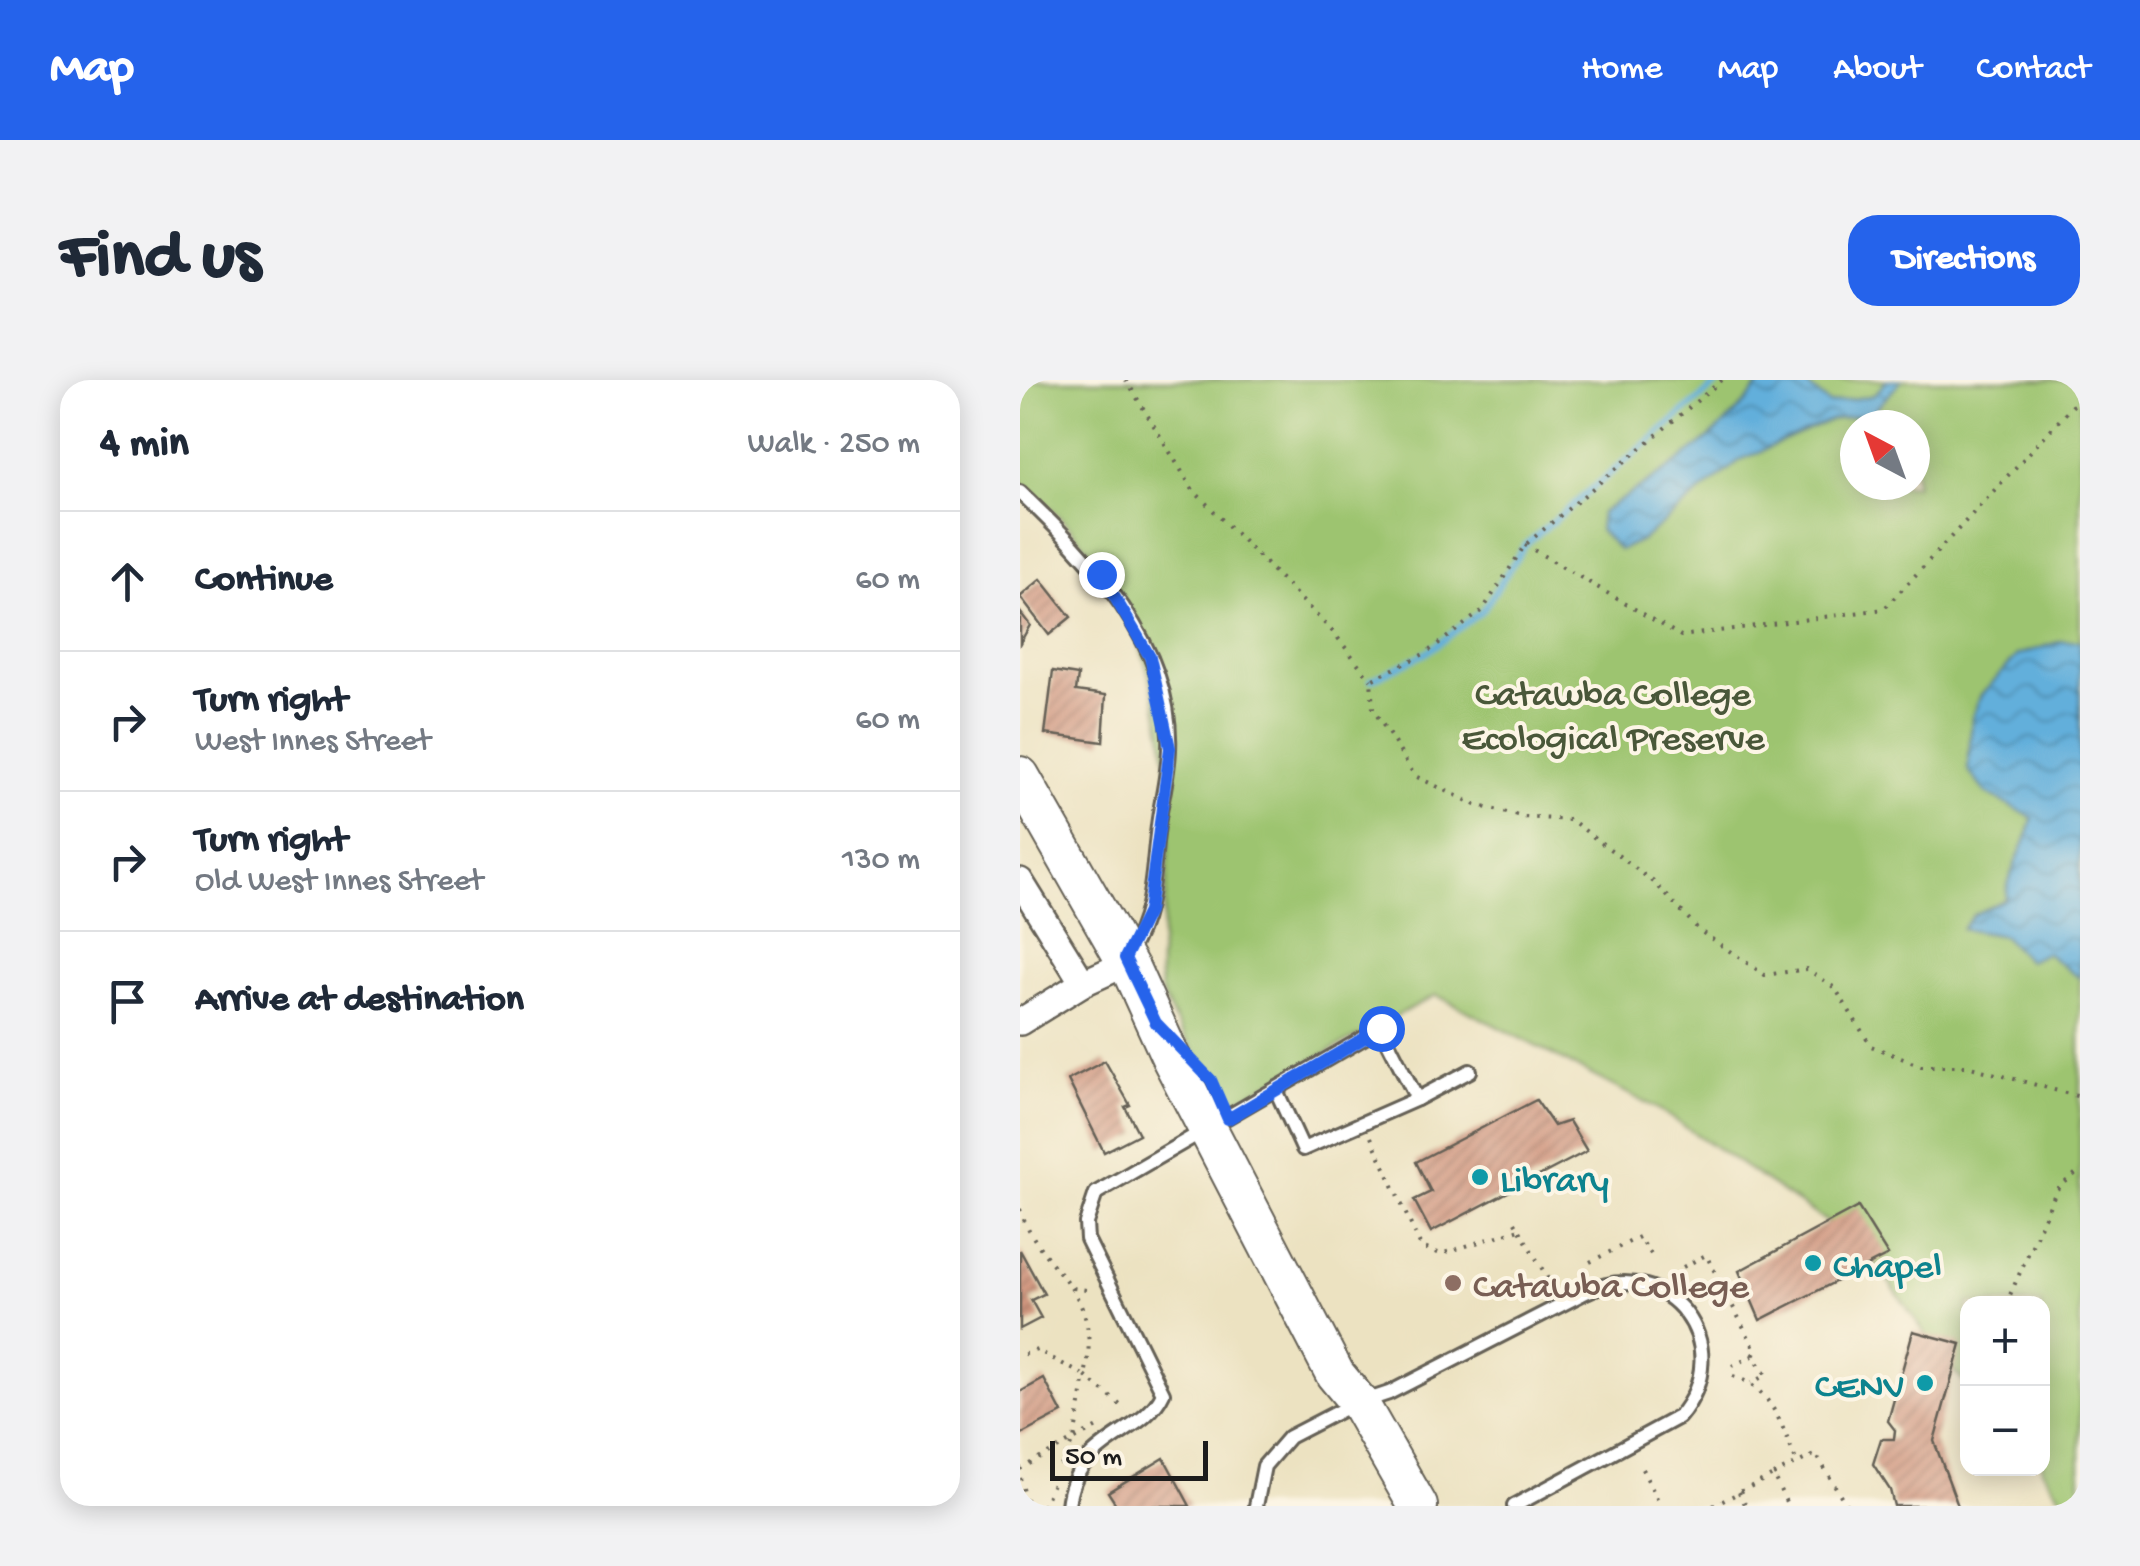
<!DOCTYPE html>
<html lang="en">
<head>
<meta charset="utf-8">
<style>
	:root { --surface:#fff; --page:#f2f2f3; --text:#1f2937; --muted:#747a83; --line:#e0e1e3; --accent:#2563eb }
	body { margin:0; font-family:"Gochi Hand",sans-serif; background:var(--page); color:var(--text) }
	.controls { position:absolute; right:30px; bottom:30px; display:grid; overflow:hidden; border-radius:20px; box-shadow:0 5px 25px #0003 }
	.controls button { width:90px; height:90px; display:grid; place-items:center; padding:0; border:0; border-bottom:2px solid var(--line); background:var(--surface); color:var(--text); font:50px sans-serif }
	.compass { position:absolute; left:820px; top:30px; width:90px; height:90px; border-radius:50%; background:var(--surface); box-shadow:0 5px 25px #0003; rotate:319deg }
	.scale { position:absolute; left:30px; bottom:25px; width:158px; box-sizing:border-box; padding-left:10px; border:5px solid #1c1c1c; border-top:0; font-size:28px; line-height:35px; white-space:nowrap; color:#1c1c1c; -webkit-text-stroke:8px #fcf5e5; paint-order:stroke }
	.stop { position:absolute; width:30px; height:30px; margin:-22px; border:8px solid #2563eb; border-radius:50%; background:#fff }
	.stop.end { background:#2563eb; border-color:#fff; box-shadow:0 2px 10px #0008 }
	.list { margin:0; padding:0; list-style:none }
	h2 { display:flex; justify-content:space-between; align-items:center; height:130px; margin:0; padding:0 40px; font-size:42px }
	h2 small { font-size:32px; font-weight:400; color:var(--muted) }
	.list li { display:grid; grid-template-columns:65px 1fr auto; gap:30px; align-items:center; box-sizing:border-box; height:140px; padding:0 40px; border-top:2px solid var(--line) }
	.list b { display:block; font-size:38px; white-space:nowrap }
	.list p { margin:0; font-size:32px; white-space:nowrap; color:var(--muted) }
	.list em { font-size:32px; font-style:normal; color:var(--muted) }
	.icon { flex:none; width:55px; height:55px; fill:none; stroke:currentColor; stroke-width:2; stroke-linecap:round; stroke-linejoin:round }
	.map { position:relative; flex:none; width:1060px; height:1126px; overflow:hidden; border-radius:30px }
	header { display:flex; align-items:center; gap:60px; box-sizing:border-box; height:140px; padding:0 50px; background:var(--accent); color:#fff }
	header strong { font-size:48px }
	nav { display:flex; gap:55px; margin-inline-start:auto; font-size:35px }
	.intro { display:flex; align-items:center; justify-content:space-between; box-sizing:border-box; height:240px; padding:0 60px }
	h1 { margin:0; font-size:70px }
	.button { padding:25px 45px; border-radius:30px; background:var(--accent); color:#fff; font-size:35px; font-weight:700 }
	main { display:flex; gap:60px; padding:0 60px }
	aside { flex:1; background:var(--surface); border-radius:30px; box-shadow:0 5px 25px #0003 }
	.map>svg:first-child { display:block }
	.green { fill:#9dc470; stroke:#5c7046; stroke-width:2.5; fill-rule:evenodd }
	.water { fill:url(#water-waves); stroke:#3f667c; stroke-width:2.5 }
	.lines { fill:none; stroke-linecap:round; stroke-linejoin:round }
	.stream { stroke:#62afdb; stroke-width:6 }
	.building { fill:url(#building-hatch) }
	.lane-casing { stroke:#656156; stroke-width:18 }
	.street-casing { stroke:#656156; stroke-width:30 }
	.primary-casing { stroke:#656156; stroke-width:42 }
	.path { stroke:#656156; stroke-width:4; stroke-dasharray:2.5 8; stroke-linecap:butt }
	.lane { stroke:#fff; stroke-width:12 }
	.street { stroke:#fff; stroke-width:25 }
	.primary { stroke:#fff; stroke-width:38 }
	.route { stroke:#2563eb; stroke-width:12 }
	.culture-dot { fill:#0f9aa8; stroke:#fcf5e5; stroke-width:4 }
	.education-dot { fill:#8d6e63; stroke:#fcf5e5; stroke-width:4 }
	.labels { text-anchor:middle; stroke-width:8; stroke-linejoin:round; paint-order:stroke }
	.park-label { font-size:38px; fill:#495739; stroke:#fcf5e5 }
	.culture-label { font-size:38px; fill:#0d838f; stroke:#fcf5e5; text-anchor:start }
	.education-label { font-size:38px; fill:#785e54; stroke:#fcf5e5; text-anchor:start }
</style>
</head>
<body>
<header>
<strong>Map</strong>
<nav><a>Home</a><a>Map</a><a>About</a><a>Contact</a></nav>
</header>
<div class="intro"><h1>Find us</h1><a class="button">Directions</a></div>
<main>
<aside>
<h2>4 min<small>Walk · 250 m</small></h2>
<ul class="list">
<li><svg class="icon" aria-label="ahead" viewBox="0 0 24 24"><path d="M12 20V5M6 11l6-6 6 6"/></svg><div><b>Continue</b></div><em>60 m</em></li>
<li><svg class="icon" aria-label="right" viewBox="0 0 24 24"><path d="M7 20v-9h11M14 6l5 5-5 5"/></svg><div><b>Turn right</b><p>West Innes Street</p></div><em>60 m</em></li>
<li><svg class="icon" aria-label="right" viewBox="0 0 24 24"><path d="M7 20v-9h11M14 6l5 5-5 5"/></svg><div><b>Turn right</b><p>Old West Innes Street</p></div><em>130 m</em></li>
<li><svg class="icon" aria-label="arrive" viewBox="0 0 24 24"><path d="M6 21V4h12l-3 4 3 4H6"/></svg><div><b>Arrive at destination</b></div></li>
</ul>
</aside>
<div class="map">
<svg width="1060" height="1126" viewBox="0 0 1060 1126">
	<defs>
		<pattern id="water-waves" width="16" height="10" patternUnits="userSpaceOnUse" patternTransform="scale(2.5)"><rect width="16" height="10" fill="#62afdb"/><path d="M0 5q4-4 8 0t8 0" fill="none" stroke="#508eb1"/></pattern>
		<pattern id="building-hatch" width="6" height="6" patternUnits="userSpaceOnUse" patternTransform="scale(2.5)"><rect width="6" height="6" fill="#d0957e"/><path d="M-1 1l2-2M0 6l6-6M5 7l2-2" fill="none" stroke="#a87966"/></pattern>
	</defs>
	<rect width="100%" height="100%" fill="#fcf5e5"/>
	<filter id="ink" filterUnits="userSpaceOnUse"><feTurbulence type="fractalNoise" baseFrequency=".01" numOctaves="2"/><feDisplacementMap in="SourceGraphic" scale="20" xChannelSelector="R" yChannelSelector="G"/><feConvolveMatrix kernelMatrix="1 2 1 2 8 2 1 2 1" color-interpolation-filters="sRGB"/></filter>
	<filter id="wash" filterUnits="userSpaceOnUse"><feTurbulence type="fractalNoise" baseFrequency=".0048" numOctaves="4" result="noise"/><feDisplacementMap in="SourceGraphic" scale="40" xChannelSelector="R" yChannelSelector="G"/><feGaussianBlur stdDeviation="2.25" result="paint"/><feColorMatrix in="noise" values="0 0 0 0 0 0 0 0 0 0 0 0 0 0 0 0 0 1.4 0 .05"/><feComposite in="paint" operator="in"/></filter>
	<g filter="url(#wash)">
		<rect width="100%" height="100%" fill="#ece2c1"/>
		<!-- green -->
		<path class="green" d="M0,0H1060V1126H1047L1022,1089V924H948L947,1005L922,978L859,887L819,850L640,730L416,615L209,724C191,694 152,643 142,613C135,591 147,510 148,483C156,341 120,190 0,103ZM835,45H895V105H835Z"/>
		<!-- water -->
		<g class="water">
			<path d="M742,0H788V6L809,24L854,15L867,0H882L852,33L811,40L720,80L622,160L599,170L579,150L581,133C633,99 710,53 742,0Z"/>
			<path d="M1042,261H1060V598L1026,573L1008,581L983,556L942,549L953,535L985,519C990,486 1005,469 1013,438L966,413L948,390L952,337L961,315L998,275Z"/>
		</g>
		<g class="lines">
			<!-- stream -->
			<polyline class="stream" points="351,300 406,273 462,231 505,165 702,0"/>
		</g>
		<g id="blocks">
			<!-- building -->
			<g class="building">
				<polygon points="21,199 51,237 29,255 0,217"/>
				<polygon points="0,232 10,245 0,263"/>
				<polygon points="33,291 58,295 56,311 86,315 83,362 25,354"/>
				<polygon points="85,681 110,725 105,727 119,754 84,772 48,700"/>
				<polygon points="516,720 534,746 549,741 567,771 411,852 394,820 411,812 396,782"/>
				<polygon points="838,827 868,875 740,940 719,891"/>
				<polygon points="0,870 24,914 11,920 21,938 0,949"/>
				<polygon points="893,951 941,964 914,1061 938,1126 874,1126 870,1110 853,1084 861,1059 874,1059 875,1050 868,1041"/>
				<polygon points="24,999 42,1033 0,1055 0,1012"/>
				<polygon points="144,1078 170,1126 97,1126 88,1112"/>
			</g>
		</g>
	</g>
	<g filter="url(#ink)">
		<use href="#blocks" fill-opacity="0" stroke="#656156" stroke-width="2.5"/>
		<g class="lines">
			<!-- lane casing -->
			<g class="lane-casing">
				<g id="lane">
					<path d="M0,112C70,179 154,265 149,370C148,396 141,421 138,446C132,491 134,533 109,572"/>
					<polyline points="256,710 283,769 397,719"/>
					<path d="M48,1126C55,1057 123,1057 143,1013L67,859L66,843L76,813L361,648L397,719L450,691"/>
					<path d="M236,1126L244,1086L269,1057L327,1027L369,1013L566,912C649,874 719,966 659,1037L494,1126"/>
				</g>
			</g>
			<!-- street casing -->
			<g class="street-casing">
				<g id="street">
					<polyline points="0,501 63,603"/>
					<polyline points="0,642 63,603 107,583"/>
				</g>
			</g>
			<!-- primary casing -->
			<g class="primary-casing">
				<polyline id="primary" points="0,396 112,592 152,680 315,994 339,1023 398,1126"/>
			</g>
			<!-- path -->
			<g class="path">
				<polyline points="106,0 173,110 314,253 351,300"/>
				<polyline points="702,0 505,165 462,231 406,273 351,300 353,329 395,396 456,425 502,437 551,440 635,503 680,551 745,595 787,589 815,608 851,666 901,686 947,686 1060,717"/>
				<polyline points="505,165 661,256 864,229 1060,18"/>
				<polyline points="351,757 401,867 421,874 500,849"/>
				<path d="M0,829C23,897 84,905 65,996L17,970L0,976"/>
				<polyline points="495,842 528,899"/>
				<polyline points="570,882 619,857 633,877"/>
				<polyline points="663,887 686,875 736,971 733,976"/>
				<polyline points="53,908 73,911"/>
				<polyline points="986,924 1037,809 1060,790"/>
				<polyline points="712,986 733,976 746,995 731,1003"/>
				<path d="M713,996C753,1009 762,1047 777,1083"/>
				<polyline points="41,1086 54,1059 65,996 105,1029"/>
				<polyline points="0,1089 79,1046"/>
				<polyline points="622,1089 641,1126"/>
				<polyline points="753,1095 796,1074 827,1126"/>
				<polyline points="0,1098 8,1126"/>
				<polyline points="719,1112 726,1126"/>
				<polyline points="23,1126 35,1099"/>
				<polyline points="693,1126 753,1095 768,1126"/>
			</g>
			<!-- lane -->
			<use href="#lane" class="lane"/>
			<!-- street -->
			<use href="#street" class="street"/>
			<!-- primary -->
			<use href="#primary" class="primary"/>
		</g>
	</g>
	<g class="lines" filter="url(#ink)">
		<!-- route -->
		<polyline class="route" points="81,194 130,277 150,368 128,532 105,578 136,643 191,700 208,739 361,648"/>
	</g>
	<!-- markers -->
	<g class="culture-dot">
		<circle cx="460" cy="797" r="10"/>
		<circle cx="793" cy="883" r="10"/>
		<circle cx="905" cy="1003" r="10"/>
	</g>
	<circle class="education-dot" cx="433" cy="903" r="10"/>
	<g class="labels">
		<!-- park labels -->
		<g class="park-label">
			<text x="593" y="324">Catawba College<tspan x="593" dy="44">Ecological Preserve</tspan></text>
		</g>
		<!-- culture labels -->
		<g class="culture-label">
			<text x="480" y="810">Library</text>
			<text x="813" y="896">Chapel</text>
			<text x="885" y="1016" text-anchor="end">CENV</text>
		</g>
		<!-- education labels -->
		<g class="education-label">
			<text x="453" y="916">Catawba College</text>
		</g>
	</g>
</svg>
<div class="controls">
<button>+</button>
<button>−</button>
</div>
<svg class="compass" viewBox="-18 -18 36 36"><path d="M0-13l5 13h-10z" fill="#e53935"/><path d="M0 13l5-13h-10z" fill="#747a83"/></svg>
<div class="scale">50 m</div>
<div class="stop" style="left:361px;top:648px"></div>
<div class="stop end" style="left:81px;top:194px"></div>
</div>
</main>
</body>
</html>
